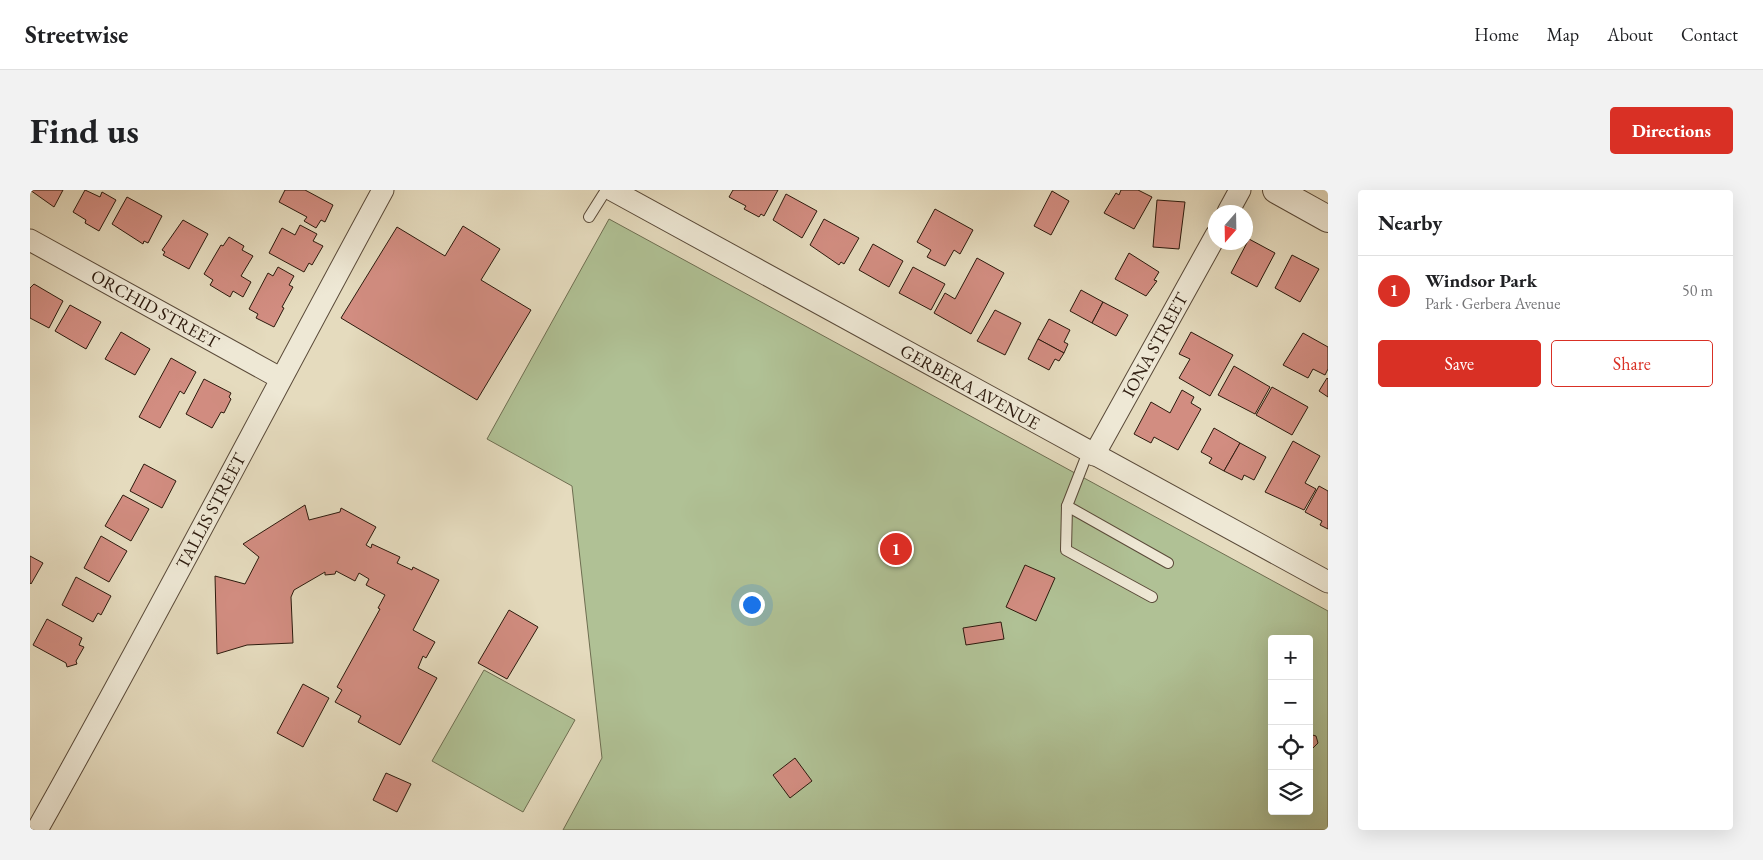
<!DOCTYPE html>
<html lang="en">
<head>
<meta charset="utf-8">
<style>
	:root { --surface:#fff; --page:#f2f2f2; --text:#202124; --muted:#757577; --line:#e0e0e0; --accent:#d93025 }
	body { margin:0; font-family:"EB Garamond",serif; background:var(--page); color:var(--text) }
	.controls { position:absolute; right:15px; bottom:15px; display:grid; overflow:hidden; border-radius:5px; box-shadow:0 5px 20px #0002 }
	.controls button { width:45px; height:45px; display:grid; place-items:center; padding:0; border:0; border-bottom:1px solid var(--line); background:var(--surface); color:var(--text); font:25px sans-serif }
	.compass { position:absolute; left:1178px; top:15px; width:45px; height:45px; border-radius:50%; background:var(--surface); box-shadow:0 5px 20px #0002; rotate:200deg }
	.you { position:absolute; left:721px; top:414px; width:18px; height:18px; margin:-12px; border:4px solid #fff; border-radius:50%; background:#1a73e8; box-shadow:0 0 0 8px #1a73e833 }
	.badge { display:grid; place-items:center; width:32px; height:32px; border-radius:50%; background:var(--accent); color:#fff; font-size:16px; font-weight:700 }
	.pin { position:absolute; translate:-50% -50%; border:2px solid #fff; box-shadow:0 1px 5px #0006 }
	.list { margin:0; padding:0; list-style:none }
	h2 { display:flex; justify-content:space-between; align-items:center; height:65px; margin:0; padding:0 20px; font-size:21px }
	h2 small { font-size:16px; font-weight:400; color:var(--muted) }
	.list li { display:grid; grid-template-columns:32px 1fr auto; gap:15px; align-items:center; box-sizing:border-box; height:70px; padding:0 20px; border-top:1px solid var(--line) }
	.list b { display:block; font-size:19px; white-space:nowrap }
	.list p { margin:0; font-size:16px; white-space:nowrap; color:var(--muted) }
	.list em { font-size:16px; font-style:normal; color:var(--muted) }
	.actions { display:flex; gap:10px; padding:15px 20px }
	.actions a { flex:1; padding:11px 0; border:1px solid var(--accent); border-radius:5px; text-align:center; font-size:18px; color:var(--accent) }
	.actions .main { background:var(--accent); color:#fff }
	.icon { flex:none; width:28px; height:28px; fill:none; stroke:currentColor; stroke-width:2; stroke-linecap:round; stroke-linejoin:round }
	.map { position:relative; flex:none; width:1298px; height:640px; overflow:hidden; border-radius:5px }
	header { display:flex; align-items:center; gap:30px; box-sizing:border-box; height:70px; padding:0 25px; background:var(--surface); border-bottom:1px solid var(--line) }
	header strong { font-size:24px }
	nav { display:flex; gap:28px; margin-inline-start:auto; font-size:18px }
	.intro { display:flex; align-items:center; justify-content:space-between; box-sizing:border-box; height:120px; padding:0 30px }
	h1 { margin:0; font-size:35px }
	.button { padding:12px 22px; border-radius:5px; background:var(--accent); color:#fff; font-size:18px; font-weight:700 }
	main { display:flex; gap:30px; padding:0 30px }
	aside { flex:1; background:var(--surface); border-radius:5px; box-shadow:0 5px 20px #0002 }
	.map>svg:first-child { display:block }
	.green { fill:#b0c195; stroke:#6e6e51; fill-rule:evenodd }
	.building { fill:#d28d81; stroke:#2c1a0d }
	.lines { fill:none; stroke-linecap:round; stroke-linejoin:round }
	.service-casing { stroke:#5a4a39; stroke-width:12 }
	.minor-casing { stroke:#5a4a39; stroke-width:23 }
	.tertiary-casing { stroke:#5a4a39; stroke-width:28 }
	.service { stroke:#eee8d5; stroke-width:10 }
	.minor { stroke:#eee8d5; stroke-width:21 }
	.tertiary { stroke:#eee8d5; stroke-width:26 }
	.labels { text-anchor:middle; stroke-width:5; stroke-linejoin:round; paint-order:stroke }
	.street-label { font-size:18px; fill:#2c1a0d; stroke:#eee8d5 }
</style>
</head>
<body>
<header>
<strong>Streetwise</strong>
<nav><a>Home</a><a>Map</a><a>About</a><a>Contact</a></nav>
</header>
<div class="intro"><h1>Find us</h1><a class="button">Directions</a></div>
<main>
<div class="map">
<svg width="1298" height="640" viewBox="0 0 1298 640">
	<rect width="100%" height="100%" fill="#e5dbbe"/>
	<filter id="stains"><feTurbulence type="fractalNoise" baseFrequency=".004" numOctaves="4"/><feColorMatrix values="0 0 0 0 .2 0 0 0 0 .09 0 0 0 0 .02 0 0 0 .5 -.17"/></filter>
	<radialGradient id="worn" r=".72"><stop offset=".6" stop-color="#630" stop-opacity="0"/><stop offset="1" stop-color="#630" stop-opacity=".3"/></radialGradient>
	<!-- green -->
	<g class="green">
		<path d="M579,29L1298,421V640H533L572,568L542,296L457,249ZM1242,449H1279V621H1242Z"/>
		<polygon points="454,480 545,530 493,622 402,571"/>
	</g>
	<!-- building -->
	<g class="building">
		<polygon points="0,0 33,0 24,17"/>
		<polygon points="55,0 70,7 72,2 86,10 69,41 55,33 56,30 43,22"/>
		<polygon points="255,0 275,0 303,15 295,32 291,30 286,38 274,31 277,27 249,12"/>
		<polygon points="703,0 748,0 734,26 731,24 729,27 714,19 716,16 699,7"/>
		<polygon points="1091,0 1108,0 1122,7 1104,39 1074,23 1086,3 1089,5"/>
		<polygon points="1022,1 1039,11 1021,45 1004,36"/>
		<polygon points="756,4 787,21 772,48 743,30"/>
		<polygon points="97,7 132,26 118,53 114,51 113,54 82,34"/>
		<polygon points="1127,10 1155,12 1149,59 1123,57"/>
		<polygon points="905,19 943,40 930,64 924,60 915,76 897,67 901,60 887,52"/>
		<polygon points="794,29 829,48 814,74 811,72 809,75 780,55"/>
		<polygon points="153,30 178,44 159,79 133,65 135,62 132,60"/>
		<polygon points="270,35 287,44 283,51 293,56 282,75 279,73 274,82 239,63 252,38 265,45"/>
		<polygon points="433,36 470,59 451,90 501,120 447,210 311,128 367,37 415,66"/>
		<polygon points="199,47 214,56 212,60 223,66 211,86 221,92 213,107 203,101 200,107 180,95 183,90 174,84 191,55 193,56"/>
		<polygon points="1219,49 1245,63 1227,97 1201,83"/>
		<polygon points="843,54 873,71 859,97 829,80"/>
		<polygon points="1099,63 1129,82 1124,90 1127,91 1116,106 1085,89"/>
		<polygon points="1262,65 1289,79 1270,112 1245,98"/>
		<polygon points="947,68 974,83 941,144 904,123 915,103 925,109"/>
		<polygon points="248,77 264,86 259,95 263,97 252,117 254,118 244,137 226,128 228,124 219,119 238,83 243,86"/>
		<polygon points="883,77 915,94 901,120 869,103"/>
		<polygon points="4,94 33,111 19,138 0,128 0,98"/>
		<polygon points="1051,100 1073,112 1062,133 1040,121"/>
		<polygon points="1073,112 1098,125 1086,146 1062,133"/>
		<polygon points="40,115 71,132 56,159 25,141"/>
		<polygon points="965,120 991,133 975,165 947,151"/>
		<polygon points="1019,129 1040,140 1034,152 1038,154 1034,163 1008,149"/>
		<polygon points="91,142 120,159 105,185 75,169"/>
		<polygon points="1161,142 1203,165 1180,206 1149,188 1160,169 1149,164"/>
		<polygon points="1273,143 1298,157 1298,179 1295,185 1283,179 1278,188 1253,175"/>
		<polygon points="1008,149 1034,163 1029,171 1025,169 1019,180 998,169"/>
		<polygon points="141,168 166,182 154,204 150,201 130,238 109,227"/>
		<polygon points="1204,176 1240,197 1225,224 1188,205"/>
		<polygon points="1297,188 1298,189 1298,207 1289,201"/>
		<polygon points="174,189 201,203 199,207 201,209 194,223 191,222 182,238 156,224"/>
		<polygon points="1242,197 1278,217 1262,245 1226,225"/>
		<polygon points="1152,200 1164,207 1161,213 1171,219 1148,260 1124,247 1121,253 1104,244 1121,212 1140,223"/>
		<polygon points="1184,238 1210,253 1194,281 1179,273 1182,268 1171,262"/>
		<polygon points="1263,251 1290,266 1275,293 1286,299 1274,320 1235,302"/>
		<polygon points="1210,253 1236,267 1224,290 1214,285 1212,290 1194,281"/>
		<polygon points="114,274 146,291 132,318 100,301"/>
		<polygon points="1289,296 1298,301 1298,339 1290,335 1292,331 1275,322"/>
		<polygon points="93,305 119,319 101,351 75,336"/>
		<polygon points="275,315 279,330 310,322 311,318 346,337 336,355 341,358 342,354 370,367 367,373 382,380 383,377 409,390 383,440 405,452 396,468 393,466 388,478 407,488 370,555 328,532 331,526 305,512 312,500 307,497 350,419 348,418 355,405 336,395 339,389 329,383 325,391 306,381 305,384 295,385 295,382 264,400 261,407 263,453 217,455 187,464 185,386 215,394 229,367 213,354"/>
		<polygon points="71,346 97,361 79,392 54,378"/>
		<polygon points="0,366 13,373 1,394 0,393"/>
		<polygon points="995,375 1025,388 1006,431 976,417"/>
		<polygon points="46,387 81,406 71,425 68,423 63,432 32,415"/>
		<polygon points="479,420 508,437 477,489 448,473"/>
		<polygon points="17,429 52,448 49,455 54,457 46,471 47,474 37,477 36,473 3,455"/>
		<polygon points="971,432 974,449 936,455 933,438"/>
		<polygon points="273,494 299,508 273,557 247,543"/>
		<polygon points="1279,544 1286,546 1288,553 1282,559 1279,559"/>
		<polygon points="765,568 782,591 760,608 743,585"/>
		<polygon points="356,583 381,594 367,622 343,610"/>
	</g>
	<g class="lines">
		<!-- service casing -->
		<g class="service-casing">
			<g id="service">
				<polyline points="559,27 576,0"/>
				<polyline points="1058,262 1037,316 1138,373"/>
				<polyline points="1037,316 1036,360 1122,407"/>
			</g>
		</g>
		<!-- minor casing -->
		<g class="minor-casing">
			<g id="minor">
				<polyline points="582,0 1298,392"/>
				<polyline points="1198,22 1210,0"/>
				<polyline points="0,50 250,188"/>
				<polyline points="1064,265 1186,45"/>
				<path d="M7,640C126,429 237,213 353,0"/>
			</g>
		</g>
		<!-- tertiary casing -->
		<g class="tertiary-casing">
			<polyline id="tertiary" points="1246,0 1298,29"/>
		</g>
		<!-- service -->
		<use href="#service" class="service"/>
		<!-- minor -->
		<use href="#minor" class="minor"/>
		<!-- tertiary -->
		<use href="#tertiary" class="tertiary"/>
	</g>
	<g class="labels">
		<!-- street labels -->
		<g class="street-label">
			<text transform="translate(125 119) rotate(29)" y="6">ORCHID STREET</text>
			<text transform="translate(1125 155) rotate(-61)" y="6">IONA STREET</text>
			<text transform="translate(940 197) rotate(29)" y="6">GERBERA AVENUE</text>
			<text transform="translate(181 321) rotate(-62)" y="6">TALLIS STREET</text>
		</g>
	</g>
	<rect width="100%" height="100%" filter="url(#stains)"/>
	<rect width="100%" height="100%" fill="url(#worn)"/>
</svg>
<div class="controls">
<button>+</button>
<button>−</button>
<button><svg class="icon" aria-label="locate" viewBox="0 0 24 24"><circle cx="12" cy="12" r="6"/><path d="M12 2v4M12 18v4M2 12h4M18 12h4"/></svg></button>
<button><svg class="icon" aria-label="layers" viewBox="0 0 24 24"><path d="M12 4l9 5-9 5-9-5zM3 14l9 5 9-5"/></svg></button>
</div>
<svg class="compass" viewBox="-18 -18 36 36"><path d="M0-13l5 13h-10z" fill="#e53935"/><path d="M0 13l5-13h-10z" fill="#757577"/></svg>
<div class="you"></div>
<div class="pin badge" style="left:866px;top:359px">1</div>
</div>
<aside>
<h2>Nearby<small></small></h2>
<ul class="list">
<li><span class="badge">1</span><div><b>Windsor Park</b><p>Park · Gerbera Avenue</p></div><em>50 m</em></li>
</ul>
<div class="actions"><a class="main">Save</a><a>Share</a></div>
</aside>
</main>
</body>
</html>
